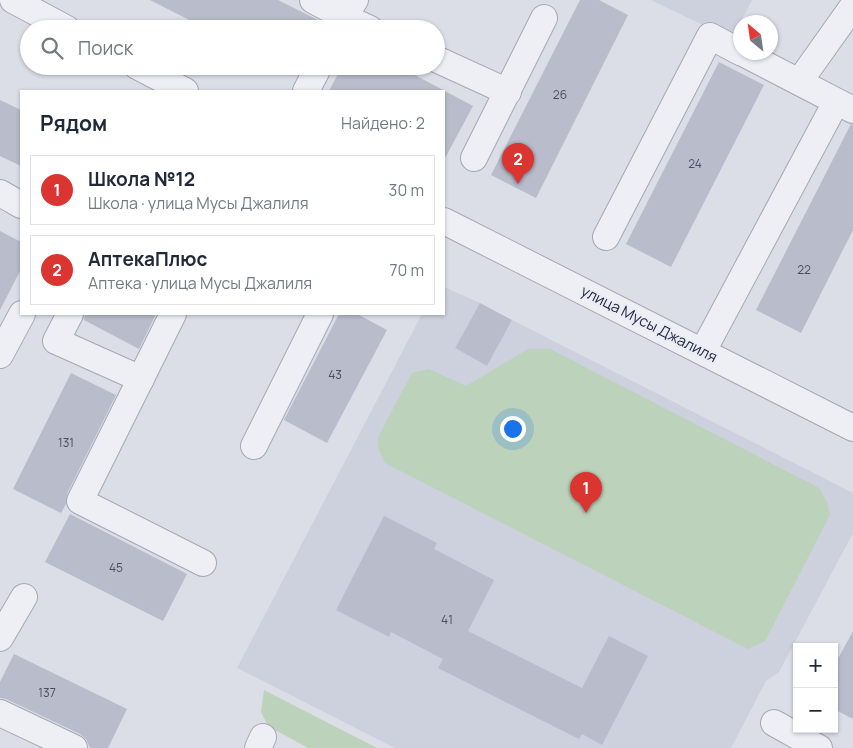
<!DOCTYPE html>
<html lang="ru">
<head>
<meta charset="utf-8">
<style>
	:root { --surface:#fff; --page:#f6f6f7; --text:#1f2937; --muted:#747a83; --line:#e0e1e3; --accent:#db3531 }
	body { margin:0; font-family:Manrope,sans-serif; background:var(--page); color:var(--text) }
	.controls { position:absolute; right:15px; bottom:15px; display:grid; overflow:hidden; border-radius:0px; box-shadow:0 1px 4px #0004 }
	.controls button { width:45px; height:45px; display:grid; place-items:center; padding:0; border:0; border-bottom:1px solid var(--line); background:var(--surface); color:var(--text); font:25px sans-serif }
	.compass { position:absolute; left:733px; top:15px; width:45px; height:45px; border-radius:50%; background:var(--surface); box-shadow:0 1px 4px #0004; rotate:331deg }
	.you { position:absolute; left:512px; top:428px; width:18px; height:18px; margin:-12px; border:4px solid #fff; border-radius:50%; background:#1a73e8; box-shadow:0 0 0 8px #1a73e833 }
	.badge { display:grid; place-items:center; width:32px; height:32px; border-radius:50%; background:var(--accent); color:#fff; font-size:16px; font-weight:700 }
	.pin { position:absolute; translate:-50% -41px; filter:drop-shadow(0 1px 2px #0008) }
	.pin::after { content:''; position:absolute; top:26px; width:18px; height:15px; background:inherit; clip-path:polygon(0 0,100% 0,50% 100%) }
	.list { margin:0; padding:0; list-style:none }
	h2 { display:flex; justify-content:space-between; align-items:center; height:65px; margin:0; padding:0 20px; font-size:21px }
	h2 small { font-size:16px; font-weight:400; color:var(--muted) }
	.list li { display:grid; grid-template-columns:32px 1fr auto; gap:15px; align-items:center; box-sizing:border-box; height:70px; margin:0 10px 10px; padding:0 10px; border:1px solid var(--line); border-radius:0px }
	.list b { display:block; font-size:19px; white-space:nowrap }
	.list p { margin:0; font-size:16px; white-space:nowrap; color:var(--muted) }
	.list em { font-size:16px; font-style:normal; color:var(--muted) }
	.icon { flex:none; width:28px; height:28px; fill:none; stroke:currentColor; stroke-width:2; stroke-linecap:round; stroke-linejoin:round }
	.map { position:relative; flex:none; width:853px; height:748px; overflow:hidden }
	.search { position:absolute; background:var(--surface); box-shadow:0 1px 4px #0004; left:20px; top:20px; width:425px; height:55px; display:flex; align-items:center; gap:12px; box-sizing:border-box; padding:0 18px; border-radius:28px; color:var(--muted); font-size:19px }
	.panel { position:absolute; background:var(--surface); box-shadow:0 1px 4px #0004; left:20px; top:90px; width:425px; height:225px; border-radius:0px }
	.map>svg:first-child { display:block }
	.built { fill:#cdd0dd }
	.grass { fill:#bdd2bb }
	.building { fill:#b8bccb }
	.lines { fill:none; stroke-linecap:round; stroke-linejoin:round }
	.minor-casing { stroke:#a4a8b5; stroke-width:28 }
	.minor { stroke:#eeeff5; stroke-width:26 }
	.labels { text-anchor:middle; stroke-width:5; stroke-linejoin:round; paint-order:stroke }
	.number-label { font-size:12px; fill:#494e62 }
	.street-label { font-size:15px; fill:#24293f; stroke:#eaedf5 }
</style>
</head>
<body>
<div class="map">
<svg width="853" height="748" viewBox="0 0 853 748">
	<rect width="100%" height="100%" fill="#dbdee7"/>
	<!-- built -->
	<g class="built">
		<polygon points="651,0 752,0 732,39"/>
		<polygon points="444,287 480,303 455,348 487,366 512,320 853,493 853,533 779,672 766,681 731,748 395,748 237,668 422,314 444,314"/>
	</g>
	<!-- grass -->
	<g class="grass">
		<polygon points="528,349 550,349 819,488 827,502 830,515 765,641 748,649 385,463 378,448 378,437 412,373 429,369 466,386"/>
		<polygon points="264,690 377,748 308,748 268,726 261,712"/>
	</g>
	<!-- building -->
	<g class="building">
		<polygon points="150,0 278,0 324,23 323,29 207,29"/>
		<polygon points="580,0 599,0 628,15 536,198 491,175"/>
		<polygon points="719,62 764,85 671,267 626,244"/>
		<polygon points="342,66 398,66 473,106 444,160 444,91 329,91"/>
		<polygon points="0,100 21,110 21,166 0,156"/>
		<polygon points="851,124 853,125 853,230 801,333 756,310"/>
		<polygon points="0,231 21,242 21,269 0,310"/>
		<polygon points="480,303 512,320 487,366 455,348"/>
		<polygon points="85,314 156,314 139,349 84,320"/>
		<polygon points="339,314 357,314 387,330 327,443 284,420"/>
		<polygon points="71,373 116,395 67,494 66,504 61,513 13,489"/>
		<polygon points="70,514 187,574 163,621 45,562"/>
		<polygon points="384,516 437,543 434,549 494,580 468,631 582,688 609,636 648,656 602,745 582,734 579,739 438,668 443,659 391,632 389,637 336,610"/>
		<polygon points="853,631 853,719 834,709 834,666"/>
		<polygon points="14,654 127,709 108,748 90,748 86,739 80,734 6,699 0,698 0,682"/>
	</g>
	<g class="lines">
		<!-- minor casing -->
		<g class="minor-casing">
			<g id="minor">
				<polyline points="13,0 67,29"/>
				<polyline points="313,0 344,17 338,29"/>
				<polyline points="355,0 344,17 370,29"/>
				<polyline points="741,52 853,110"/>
				<polyline points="436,59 508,92"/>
				<polyline points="137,66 185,91"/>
				<polyline points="799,82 853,6"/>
				<polyline points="306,91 319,66"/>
				<polyline points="474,158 544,18"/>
				<polyline points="0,193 21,205"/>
				<polyline points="444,221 853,428"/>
				<polyline points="606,237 710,36 740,52"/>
				<polyline points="70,314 56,341 141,379"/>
				<polyline points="173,314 80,501 203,563"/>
				<polyline points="703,351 836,102"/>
				<polyline points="0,355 22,314"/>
				<polyline points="254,446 320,314"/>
				<polyline points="0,638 24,597"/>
				<polyline points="0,713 74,748"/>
				<polyline points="774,723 819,748"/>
				<polyline points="258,748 263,737"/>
			</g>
		</g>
		<!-- minor -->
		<use href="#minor" class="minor"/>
	</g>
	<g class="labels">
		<!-- number labels -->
		<g class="number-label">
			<text x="560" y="99">26</text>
			<text x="695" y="168">24</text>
			<text x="804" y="274">22</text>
			<text x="335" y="379">43</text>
			<text x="66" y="447">131</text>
			<text x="116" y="572">45</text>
			<text x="447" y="624">41</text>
			<text x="47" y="697">137</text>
		</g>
		<!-- street labels -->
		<g class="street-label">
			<text transform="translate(649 324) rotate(27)" y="5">улица Мусы Джалиля</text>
		</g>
	</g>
</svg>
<div class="controls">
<button>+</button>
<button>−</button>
</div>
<svg class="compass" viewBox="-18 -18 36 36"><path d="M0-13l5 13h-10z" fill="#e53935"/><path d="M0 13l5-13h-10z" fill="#747a83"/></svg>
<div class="you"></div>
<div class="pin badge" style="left:586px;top:513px">1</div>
<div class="pin badge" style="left:518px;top:184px">2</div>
<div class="search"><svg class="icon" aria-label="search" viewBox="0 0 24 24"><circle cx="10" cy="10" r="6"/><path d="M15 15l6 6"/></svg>Поиск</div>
<section class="panel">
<h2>Рядом<small>Найдено: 2</small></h2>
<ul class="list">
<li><span class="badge">1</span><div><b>Школа №12</b><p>Школа · улица Мусы Джалиля</p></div><em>30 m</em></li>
<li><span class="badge">2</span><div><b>АптекаПлюс</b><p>Аптека · улица Мусы Джалиля</p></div><em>70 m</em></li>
</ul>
</section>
</div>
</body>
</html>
